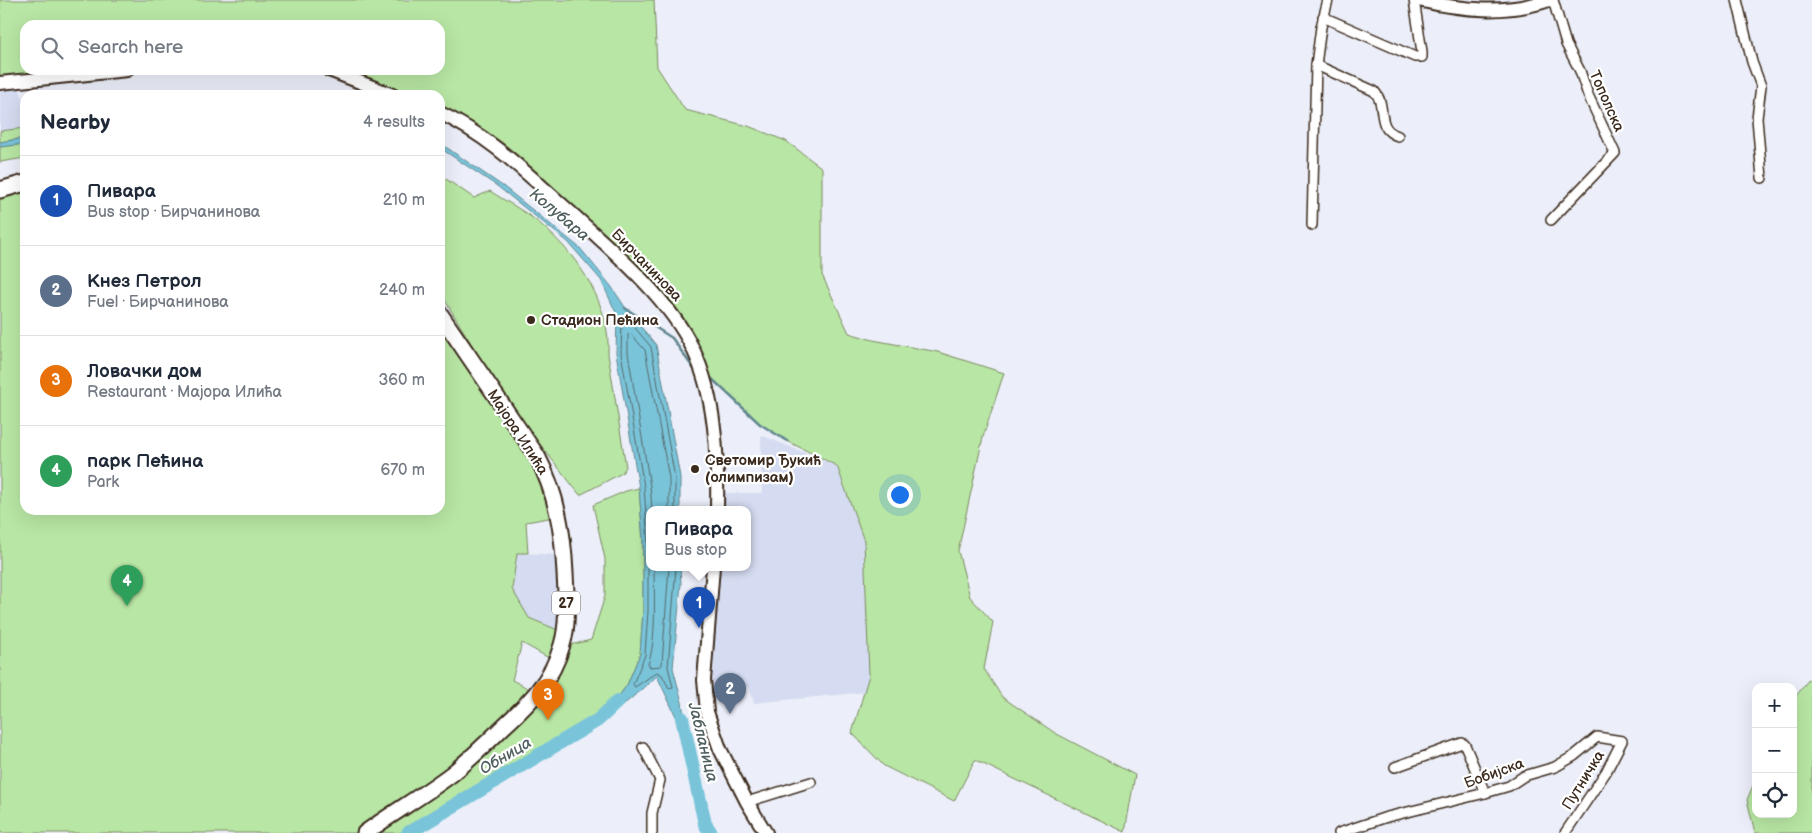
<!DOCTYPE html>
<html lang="en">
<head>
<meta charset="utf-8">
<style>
	:root { --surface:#fff; --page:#f6f6f7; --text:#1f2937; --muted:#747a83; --line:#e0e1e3; --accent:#ea580c }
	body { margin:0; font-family:"Balsamiq Sans",sans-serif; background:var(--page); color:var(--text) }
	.controls { position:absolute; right:15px; bottom:15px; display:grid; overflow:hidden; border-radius:10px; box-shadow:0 5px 20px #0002 }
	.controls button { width:45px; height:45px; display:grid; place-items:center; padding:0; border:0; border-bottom:1px solid var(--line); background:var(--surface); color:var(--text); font:25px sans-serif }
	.you { position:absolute; left:899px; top:494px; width:18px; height:18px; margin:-12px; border:4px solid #fff; border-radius:50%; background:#1a73e8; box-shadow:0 0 0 8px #1a73e833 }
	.badge { display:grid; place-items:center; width:32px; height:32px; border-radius:50%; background:var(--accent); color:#fff; font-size:16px; font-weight:700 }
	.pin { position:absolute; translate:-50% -41px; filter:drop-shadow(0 1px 2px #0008) }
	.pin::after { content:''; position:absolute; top:26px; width:18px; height:15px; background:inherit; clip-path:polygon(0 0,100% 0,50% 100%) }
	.popup { position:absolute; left:646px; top:506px; width:105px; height:65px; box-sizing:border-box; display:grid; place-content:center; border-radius:10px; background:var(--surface); filter:drop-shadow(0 1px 4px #0005); font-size:16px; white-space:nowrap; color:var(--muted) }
	.popup b { font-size:19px; color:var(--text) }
	.popup::after { content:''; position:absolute; left:50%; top:100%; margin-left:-10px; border:10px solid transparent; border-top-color:var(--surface) }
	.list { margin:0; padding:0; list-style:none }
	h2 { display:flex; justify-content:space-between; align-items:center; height:65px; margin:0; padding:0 20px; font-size:21px }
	h2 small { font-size:16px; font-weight:400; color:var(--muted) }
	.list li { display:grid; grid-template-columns:32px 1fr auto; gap:15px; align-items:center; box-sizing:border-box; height:90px; padding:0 20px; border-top:1px solid var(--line) }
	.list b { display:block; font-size:19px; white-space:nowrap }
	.list p { margin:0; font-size:16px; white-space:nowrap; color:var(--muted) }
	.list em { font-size:16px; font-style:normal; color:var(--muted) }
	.icon { flex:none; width:28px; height:28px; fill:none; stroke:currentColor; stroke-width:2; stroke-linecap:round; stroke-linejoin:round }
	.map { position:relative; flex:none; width:1812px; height:833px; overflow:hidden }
	.search { position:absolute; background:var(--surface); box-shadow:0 5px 20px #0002; left:20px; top:20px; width:425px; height:55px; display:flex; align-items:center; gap:12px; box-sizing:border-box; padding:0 18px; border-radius:15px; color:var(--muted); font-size:19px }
	.panel { position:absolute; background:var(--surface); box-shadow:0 5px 20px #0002; left:20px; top:90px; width:425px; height:425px; border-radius:15px }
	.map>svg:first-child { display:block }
	.built { fill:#d5dcf1 }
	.green { fill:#b8e6a4; stroke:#7a8861; fill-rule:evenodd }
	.water { fill:#7ac4da; stroke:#61868f }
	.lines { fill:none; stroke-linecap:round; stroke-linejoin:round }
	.shore { stroke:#546869; stroke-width:1 }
	.stream { stroke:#61868f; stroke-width:2.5 }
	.river { stroke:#7ac4da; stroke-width:14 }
	.street-casing { stroke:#3b2a1e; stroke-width:12 }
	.secondary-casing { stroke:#3b2a1e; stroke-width:16 }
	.primary-casing { stroke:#3b2a1e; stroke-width:19 }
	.street { stroke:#fff; stroke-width:9 }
	.secondary { stroke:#fff; stroke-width:12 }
	.primary { stroke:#fff; stroke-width:15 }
	.poi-dot { fill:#3b2a1e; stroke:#fff; stroke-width:2 }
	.labels { text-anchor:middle; stroke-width:4.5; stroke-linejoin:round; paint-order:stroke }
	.shield { fill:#fff; stroke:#766a62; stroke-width:1 }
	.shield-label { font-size:14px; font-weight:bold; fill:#3b2a1e }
	.street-label { font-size:15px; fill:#3b2a1e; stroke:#fff }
	.poi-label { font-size:15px; font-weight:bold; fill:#3b2a1e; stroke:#fff; text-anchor:start }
	.water-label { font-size:16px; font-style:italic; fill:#516060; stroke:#fff }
</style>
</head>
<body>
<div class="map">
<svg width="1812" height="833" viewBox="0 0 1812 833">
	<rect width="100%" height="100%" fill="#eceff9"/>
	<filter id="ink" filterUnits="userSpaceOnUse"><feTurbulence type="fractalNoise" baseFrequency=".02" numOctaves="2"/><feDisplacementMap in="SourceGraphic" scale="10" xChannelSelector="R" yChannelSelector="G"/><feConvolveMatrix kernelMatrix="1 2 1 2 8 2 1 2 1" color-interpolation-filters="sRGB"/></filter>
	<g filter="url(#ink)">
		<!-- built -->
		<g class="built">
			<polygon points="20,89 25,109 25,128 0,131 0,91"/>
			<polygon points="761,435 837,466 864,541 869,675 868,692 754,703 749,687 708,691 719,567 748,567 748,509 721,509 721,493 762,493"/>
			<polygon points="517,553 564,555 565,633 528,618 512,589"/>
		</g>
		<!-- green -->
		<g class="green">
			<polygon points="0,0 654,0 657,67 685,110 748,126 786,141 822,168 822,275 849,333 873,340 938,352 1004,373 983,437 958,551 970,597 993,622 984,669 1002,697 1055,733 1135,775 1125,832 975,760 954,801 884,766 852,733 869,675 864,541 837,466 787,441 760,424 712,378 704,379 675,319 498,148 440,113 440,95 393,95 329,70 440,70 440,25 25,25 25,70 127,70 0,83"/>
			<polygon points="25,128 25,138 0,142 0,131"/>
			<polygon points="25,144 25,158 0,162 0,147"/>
			<path d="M440,175L474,198L490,191C508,203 529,213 545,228C580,259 611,306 608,354L626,467L622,473L580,495L505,400L440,292Z"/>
			<path d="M25,183V510H440V315L546,472L560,516L526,522L528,553H517L512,589L529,618L565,633L562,647L591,640L605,596V559L593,505L626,491L639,488L643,541V611L640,654L627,685L601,720L408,833H0V190ZM522,643L556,662L537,693L512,680Z"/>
			<polygon points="1812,675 1812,833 1755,833 1747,800 1756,778 1756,814 1793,814 1793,700"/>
		</g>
		<!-- water -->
		<g class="water">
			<polygon points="25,138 25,144 0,147 0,142"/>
			<polygon points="440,143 504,187 580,248 611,286 627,310 656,345 680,477 680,509 650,509 650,567 680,567 681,584 673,668 682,702 688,742 657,676 628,701 601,720 627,685 640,654 643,611 643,541 639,488 616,353 617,315 601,280 568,242 497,186 440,148"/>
		</g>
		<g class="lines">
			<!-- shore -->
			<g class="shore">
				<polyline points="652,509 650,486 628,353 628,335 630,333 645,350 669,478 669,509"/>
				<polyline points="675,509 675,478 651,347 626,317 624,316 622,319 621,353 644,487 648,541 648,611 645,655 633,684 635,687 657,672 662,675 669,688 673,687 668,667 676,567"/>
				<path d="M654,567C654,594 657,640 648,664L650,667L661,666L662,664L669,567"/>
			</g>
			<!-- stream -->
			<g class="stream">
				<polyline points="625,308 672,338 696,372"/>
				<polyline points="709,378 711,378 760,424 787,441"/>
			</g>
			<!-- river -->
			<g class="river">
				<polyline points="682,718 705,824 711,833"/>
				<polyline points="408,833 598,720 618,701"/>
			</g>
			<!-- street casing -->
			<g class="street-casing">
				<g id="street">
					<polyline points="1737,0 1752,62 1761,86 1757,118 1762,178"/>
					<polyline points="1323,17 1415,57 1422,57 1422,52 1414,0"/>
					<path d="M1316,65L1374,91C1388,105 1374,128 1398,136"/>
					<polyline points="1551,220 1615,153 1588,95 1580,71 1566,44 1553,0"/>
					<polyline points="1312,225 1316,65 1321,27 1328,0"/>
					<polyline points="643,747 660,780 652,813 652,833"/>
					<polyline points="1395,767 1462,743 1465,745 1485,793"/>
					<polyline points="747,802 811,782"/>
					<polyline points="1339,833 1387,817 1485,793 1509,786 1524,776 1555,767 1574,756 1597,737 1622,741 1606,772 1565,833"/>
				</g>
			</g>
			<!-- secondary casing -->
			<g class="secondary-casing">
				<g id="secondary">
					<path d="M1418,0C1461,10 1506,15 1549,0"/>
					<polyline points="329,70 393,95"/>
					<polyline points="0,83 127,70"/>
					<path d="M440,113C491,137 527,174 569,211C610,248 670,299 693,349C716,398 718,456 717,509"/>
					<polyline points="713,567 704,680 707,712 720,749 747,802 766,833"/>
				</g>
			</g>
			<!-- primary casing -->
			<g class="primary-casing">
				<g id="primary">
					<polyline points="0,190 25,183"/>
					<path d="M365,833C394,812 424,795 453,773C470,759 487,743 503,727C529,703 552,681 562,645C569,622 566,597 565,573C563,532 557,494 537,456L440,314"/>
				</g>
			</g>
			<!-- street -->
			<use href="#street" class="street"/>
			<!-- secondary -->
			<use href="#secondary" class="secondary"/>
			<!-- primary -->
			<use href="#primary" class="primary"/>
		</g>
	</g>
	<!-- markers -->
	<g class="poi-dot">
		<circle cx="531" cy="320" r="5"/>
		<circle cx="695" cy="469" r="5"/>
	</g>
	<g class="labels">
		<!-- shield labels -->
		<rect class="shield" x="552" y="591.5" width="28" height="23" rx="4"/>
		<g class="shield-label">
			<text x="566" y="608">27</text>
		</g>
		<!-- street labels -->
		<g class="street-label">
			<text transform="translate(1607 101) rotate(66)" y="5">Тополска</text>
			<text transform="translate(647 265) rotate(46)" y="5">Бирчанинова</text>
			<text transform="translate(518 432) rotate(57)" y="5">Мајора Илића</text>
			<text transform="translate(1494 773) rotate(-20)" y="5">Бобијска</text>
			<text transform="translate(1583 780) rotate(-58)" y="5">Путничка</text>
		</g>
		<!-- poi labels -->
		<g class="poi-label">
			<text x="541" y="325">Стадион Пећина</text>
			<text x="705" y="465">Светомир Ђукић<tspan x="705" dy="17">(олимпизам)</tspan></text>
		</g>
		<!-- water labels -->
		<g class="water-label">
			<text transform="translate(560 214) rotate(40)" y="6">Колубара</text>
			<text transform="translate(704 742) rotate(76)" y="6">Јабланица</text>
			<text transform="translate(505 755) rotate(-31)" y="6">Обница</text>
		</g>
	</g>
</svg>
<div class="controls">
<button>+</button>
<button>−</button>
<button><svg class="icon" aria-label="locate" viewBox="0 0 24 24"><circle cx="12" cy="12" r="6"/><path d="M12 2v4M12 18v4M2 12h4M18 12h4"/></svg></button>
</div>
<div class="you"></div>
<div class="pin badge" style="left:699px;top:628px;background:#1a4fb4">1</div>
<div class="popup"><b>Пивара</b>Bus stop</div>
<div class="pin badge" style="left:730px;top:714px;background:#5c6f8a">2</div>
<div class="pin badge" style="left:548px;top:720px;background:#e8710a">3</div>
<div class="pin badge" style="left:127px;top:606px;background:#2e9e5b">4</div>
<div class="search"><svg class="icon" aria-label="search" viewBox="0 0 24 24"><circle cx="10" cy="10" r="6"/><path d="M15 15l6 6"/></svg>Search here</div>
<section class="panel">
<h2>Nearby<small>4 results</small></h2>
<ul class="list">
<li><span class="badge" style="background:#1a4fb4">1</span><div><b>Пивара</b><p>Bus stop · Бирчанинова</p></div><em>210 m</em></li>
<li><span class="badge" style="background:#5c6f8a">2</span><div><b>Кнез Петрол</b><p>Fuel · Бирчанинова</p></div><em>240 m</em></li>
<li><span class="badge" style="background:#e8710a">3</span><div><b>Ловачки дом</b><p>Restaurant · Мајора Илића</p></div><em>360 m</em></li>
<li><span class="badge" style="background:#2e9e5b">4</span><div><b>парк Пећина</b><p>Park</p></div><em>670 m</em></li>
</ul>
</section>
</div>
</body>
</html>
